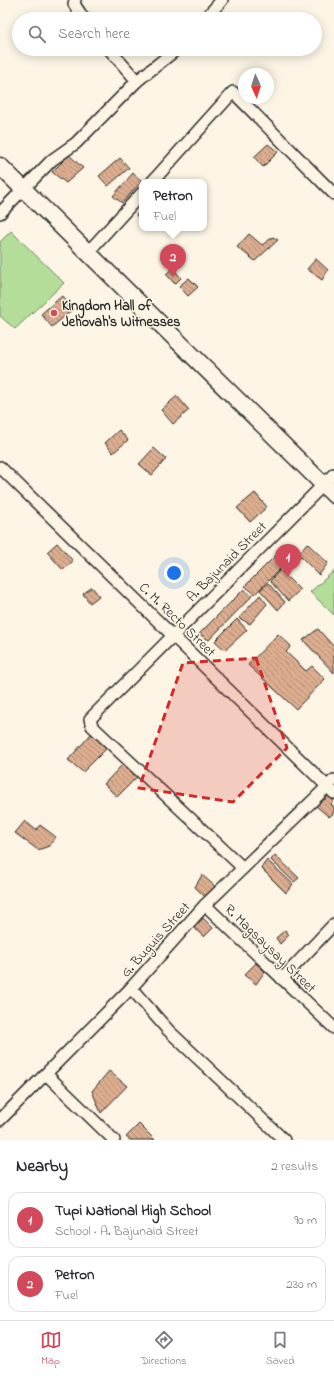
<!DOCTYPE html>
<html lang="en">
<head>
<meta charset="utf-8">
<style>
	:root { --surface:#fff; --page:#f7f7f7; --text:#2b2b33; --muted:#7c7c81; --line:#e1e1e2; --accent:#d1495b }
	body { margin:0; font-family:"Indie Flower",sans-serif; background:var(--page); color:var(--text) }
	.compass { position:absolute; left:238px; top:68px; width:36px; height:36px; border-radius:50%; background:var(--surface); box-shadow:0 2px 10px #0003; rotate:177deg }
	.you { position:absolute; left:174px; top:573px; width:14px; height:14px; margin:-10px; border:3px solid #fff; border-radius:50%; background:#1a73e8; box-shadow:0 0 0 6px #1a73e833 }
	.badge { display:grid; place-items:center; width:26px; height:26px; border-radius:50%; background:var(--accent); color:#fff; font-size:13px; font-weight:700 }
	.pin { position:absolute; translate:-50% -33px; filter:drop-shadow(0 1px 2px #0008) }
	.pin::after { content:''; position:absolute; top:21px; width:14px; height:12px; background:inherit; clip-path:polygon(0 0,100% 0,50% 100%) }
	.popup { position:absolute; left:139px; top:179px; width:68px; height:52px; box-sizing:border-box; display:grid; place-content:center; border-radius:8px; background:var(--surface); filter:drop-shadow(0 1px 3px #0005); font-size:13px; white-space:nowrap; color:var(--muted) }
	.popup b { font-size:15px; color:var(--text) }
	.popup::after { content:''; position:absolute; left:50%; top:100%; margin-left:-8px; border:8px solid transparent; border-top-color:var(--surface) }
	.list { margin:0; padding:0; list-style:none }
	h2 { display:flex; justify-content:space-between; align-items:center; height:52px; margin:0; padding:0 16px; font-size:17px }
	h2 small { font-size:13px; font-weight:400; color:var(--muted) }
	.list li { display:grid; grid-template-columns:26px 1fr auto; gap:12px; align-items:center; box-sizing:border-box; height:56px; margin:0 8px 8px; padding:0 8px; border:1px solid var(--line); border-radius:12px }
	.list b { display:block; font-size:15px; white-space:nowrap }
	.list p { margin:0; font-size:13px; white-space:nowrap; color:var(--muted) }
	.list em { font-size:13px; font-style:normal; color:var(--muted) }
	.icon { flex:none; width:22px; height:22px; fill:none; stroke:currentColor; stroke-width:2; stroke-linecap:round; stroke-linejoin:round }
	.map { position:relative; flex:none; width:334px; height:1140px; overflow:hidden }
	.search { position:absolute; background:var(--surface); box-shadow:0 2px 10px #0003; left:12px; right:12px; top:12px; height:44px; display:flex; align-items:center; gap:10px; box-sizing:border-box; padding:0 14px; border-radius:22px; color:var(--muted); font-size:15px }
	.sheet { height:180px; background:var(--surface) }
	nav { display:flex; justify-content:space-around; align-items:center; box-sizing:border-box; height:56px; border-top:1px solid var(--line); background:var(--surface); font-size:11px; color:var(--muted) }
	nav a { display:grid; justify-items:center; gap:2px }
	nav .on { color:var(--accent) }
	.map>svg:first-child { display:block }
	.grass { fill:#b3dd99; stroke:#6f8462 }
	.building { fill:url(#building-back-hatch); stroke:#2b2b2b }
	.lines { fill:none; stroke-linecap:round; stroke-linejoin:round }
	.minor-casing { stroke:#2b2b2b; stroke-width:14 }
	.highway-casing { stroke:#2b2b2b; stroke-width:19 }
	.minor { stroke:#fcf5e5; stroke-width:11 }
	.highway { stroke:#fcf5e5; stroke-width:16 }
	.marked { fill:#d62828; fill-opacity:0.2; stroke:#d62828; stroke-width:3; stroke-dasharray:8 5; stroke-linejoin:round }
	.poi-dot { fill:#d1495b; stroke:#fcf5e5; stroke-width:1.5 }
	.labels { text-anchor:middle; stroke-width:3; stroke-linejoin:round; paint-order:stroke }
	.poi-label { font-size:14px; font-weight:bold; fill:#2b2b2b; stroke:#fcf5e5; text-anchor:start }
	.street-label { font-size:14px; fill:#2b2b2b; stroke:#fcf5e5 }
</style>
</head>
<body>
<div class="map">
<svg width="334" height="1140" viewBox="0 0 334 1140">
	<defs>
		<pattern id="building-back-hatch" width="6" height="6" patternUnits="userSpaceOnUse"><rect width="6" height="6" fill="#ddad8f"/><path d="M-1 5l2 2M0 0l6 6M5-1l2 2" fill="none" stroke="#b38d75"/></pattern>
	</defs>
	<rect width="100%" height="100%" fill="#fcf5e5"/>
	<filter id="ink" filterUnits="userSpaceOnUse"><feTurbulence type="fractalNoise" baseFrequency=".025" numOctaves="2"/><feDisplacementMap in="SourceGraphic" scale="8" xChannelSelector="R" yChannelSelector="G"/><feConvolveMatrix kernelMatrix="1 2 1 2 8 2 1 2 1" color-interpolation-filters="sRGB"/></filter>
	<g filter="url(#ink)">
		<!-- grass -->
		<g class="grass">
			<polygon points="11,231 64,283 15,329 0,316 0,242"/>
			<polygon points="334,571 334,615 310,592"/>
		</g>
		<!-- building -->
		<g class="building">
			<polygon points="268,144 278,152 263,167 254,157"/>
			<polygon points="69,155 83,168 66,183 52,172"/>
			<polygon points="120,158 129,168 108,186 99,176"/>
			<polygon points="133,173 142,181 122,203 113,196"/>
			<polygon points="142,211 142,222 136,215"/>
			<polygon points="249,234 262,245 273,237 278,240 255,261 237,247"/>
			<polygon points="316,259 328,270 322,280 307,269"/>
			<polygon points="173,268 181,278 175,284 166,274"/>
			<polygon points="189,278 198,287 188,296 179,286"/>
			<polygon points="62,296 73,309 52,327 41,314"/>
			<polygon points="177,396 189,410 173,424 161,410"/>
			<polygon points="119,430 128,440 113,453 105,443"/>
			<polygon points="154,448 166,459 152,475 139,464"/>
			<polygon points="255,493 267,507 250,522 237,508"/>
			<polygon points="57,543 73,561 63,570 47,552"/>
			<polygon points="307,543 328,563 319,575 298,554"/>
			<polygon points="276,555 286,563 255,594 245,586"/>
			<polygon points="280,570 300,590 288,601 270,581"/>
			<polygon points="268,583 285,602 278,610 260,590"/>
			<polygon points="92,587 99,596 90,603 83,594"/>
			<polygon points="244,589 252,596 209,640 199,634"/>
			<polygon points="260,595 267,604 250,624 239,618"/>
			<polygon points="237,619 247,630 225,650 215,641"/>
			<polygon points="318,629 334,647 334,673 303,640"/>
			<polygon points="278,634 291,646 286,652 306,671 312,666 325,679 296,709 248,665"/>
			<polygon points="92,733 109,746 83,772 68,760"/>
			<polygon points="123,764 138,776 117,797 104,784"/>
			<polygon points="329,796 334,801 331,804 334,807 334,813 329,817 316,806"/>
			<polygon points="25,821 36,830 40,825 56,837 49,846 38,850 15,833"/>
			<polygon points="275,855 299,878 294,882 271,860"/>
			<polygon points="267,860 293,884 286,893 261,868"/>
			<polygon points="202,875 217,888 207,899 195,887"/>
			<polygon points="203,918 213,928 204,937 194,928"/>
			<polygon points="285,930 289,935 280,944 276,938"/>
			<polygon points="256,963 266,970 256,984 244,975"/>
			<polygon points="109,1071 127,1086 101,1113 92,1091"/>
			<polygon points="139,1124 155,1140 130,1140 126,1137"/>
		</g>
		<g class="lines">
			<!-- minor casing -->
			<g class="minor-casing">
				<g id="minor">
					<polyline points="75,0 74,4 84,19"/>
					<polyline points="205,19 222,0"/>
					<polyline points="109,49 137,81"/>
					<polyline points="152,182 233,92 334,194"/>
					<polyline points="0,213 52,160 76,143 137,81 177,49"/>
					<polyline points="88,252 142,193"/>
					<polyline points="0,467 334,793"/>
					<polyline points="243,868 92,726 90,719 334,474"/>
					<polyline points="205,905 334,1028"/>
					<polyline points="282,979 334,924"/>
					<polyline points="131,988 168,1030 284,1140"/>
					<polyline points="46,1074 114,1140"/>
					<polyline points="0,1120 131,988 205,905 334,780"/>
				</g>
			</g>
			<!-- highway casing -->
			<g class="highway-casing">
				<polyline id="highway" points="0,166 334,495"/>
			</g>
			<!-- minor -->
			<use href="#minor" class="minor"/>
			<!-- highway -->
			<use href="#highway" class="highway"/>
		</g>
	</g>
	<!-- marked area -->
	<path class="marked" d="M256,658L287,748L233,802L139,788L183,663Z"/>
	<!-- markers -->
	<circle class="poi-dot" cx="54" cy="313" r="4"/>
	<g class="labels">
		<!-- poi labels -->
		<g class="poi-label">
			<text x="62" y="310">Kingdom Hall of<tspan x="62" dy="16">Jehovah's Witnesses</tspan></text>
		</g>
		<!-- street labels -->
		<g class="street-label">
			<text transform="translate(226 561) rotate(-45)" y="5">A. Bajunaid Street</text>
			<text transform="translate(178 619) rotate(44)" y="5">C. M. Recto Street</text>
			<text transform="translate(155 939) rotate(-48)" y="5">G. Buguis Street</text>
			<text transform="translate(271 948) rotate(44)" y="5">R. Magsaysay Street</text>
		</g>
	</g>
</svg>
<svg class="compass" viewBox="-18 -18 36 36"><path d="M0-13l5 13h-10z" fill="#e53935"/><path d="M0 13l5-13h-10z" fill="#7c7c81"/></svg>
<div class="you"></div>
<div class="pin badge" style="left:288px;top:577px">1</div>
<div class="pin badge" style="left:173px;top:277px">2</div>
<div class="popup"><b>Petron</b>Fuel</div>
<div class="search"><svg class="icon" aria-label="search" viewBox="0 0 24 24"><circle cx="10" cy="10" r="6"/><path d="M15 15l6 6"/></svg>Search here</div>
</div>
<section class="sheet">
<h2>Nearby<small>2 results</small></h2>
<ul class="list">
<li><span class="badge">1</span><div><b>Tupi National High School</b><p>School · A. Bajunaid Street</p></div><em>90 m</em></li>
<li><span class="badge">2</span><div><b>Petron</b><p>Fuel</p></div><em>230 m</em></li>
</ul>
</section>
<nav>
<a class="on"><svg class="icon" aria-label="map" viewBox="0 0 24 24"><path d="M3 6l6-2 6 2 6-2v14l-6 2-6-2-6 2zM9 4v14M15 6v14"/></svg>Map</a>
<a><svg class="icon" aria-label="directions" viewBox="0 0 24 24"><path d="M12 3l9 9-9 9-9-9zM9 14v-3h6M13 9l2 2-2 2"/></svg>Directions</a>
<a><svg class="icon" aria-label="saved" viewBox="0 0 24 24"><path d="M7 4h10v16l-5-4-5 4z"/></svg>Saved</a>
</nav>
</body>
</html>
